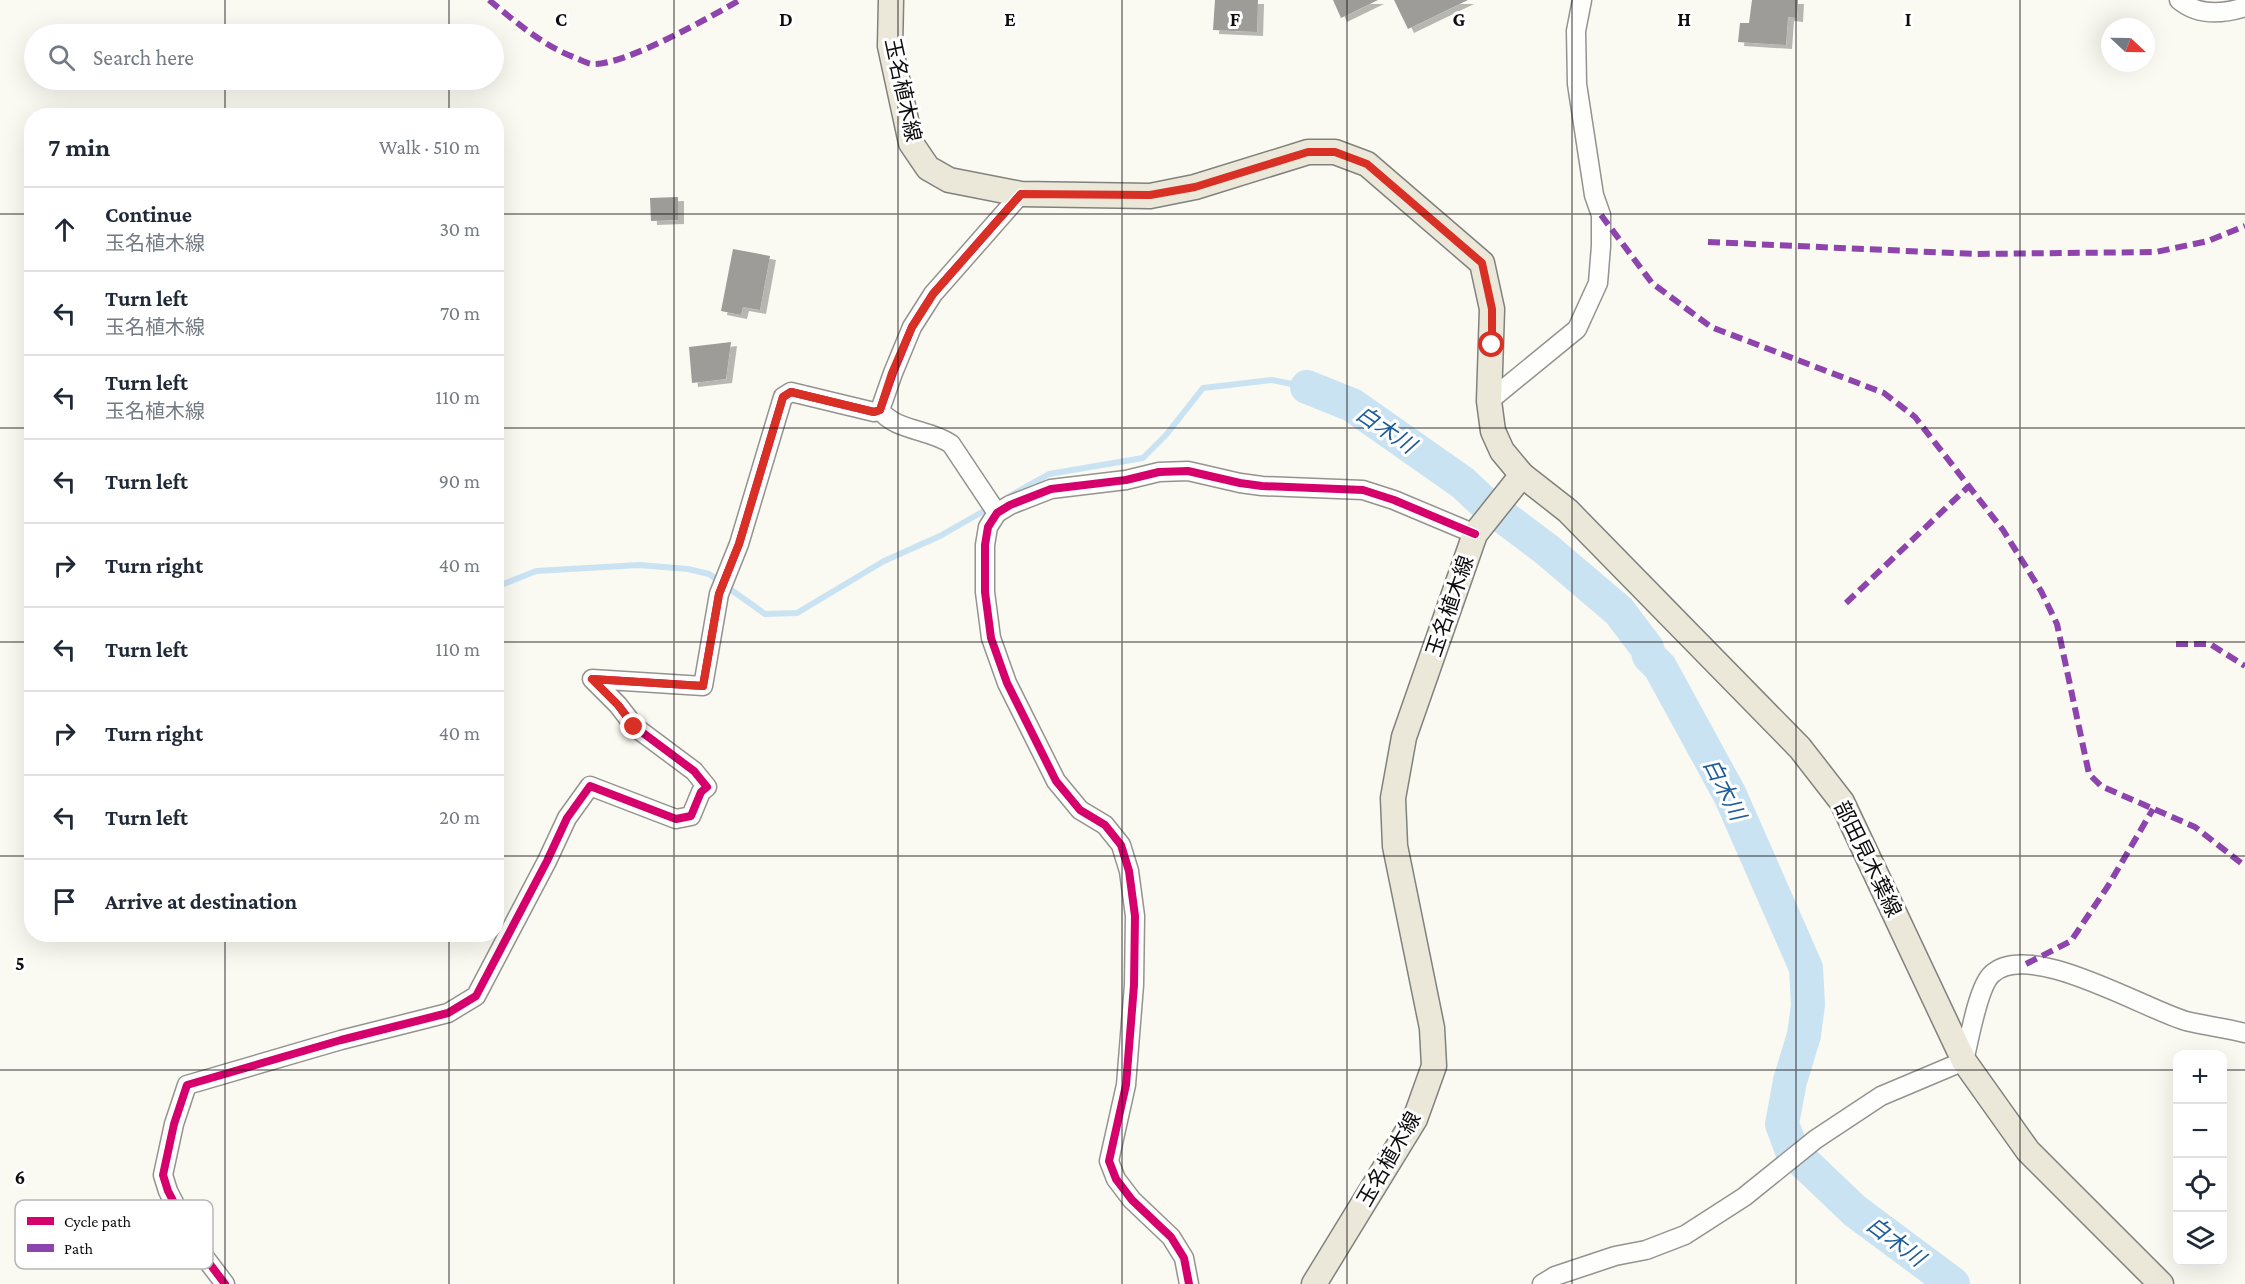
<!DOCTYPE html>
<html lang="en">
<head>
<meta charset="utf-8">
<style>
	:root { --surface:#fff; --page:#f6f6f7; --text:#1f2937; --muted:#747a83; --line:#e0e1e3 }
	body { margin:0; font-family:"Crimson Pro","Noto Sans JP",serif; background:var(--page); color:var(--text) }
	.controls { position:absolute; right:18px; bottom:18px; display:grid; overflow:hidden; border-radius:12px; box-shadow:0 6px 24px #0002 }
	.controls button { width:54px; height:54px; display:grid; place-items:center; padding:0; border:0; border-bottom:2px solid var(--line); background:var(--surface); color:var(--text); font:30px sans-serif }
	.compass { position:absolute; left:2101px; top:18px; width:54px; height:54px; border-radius:50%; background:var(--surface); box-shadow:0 6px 24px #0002; rotate:112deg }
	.stop { position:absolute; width:18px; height:18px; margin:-14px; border:4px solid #d93025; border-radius:50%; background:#fff }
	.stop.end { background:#d93025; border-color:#fff; box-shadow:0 2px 6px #0008 }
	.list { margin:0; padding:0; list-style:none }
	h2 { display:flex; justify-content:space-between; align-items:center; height:78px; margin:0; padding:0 24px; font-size:26px }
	h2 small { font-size:20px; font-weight:400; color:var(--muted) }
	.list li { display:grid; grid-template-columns:39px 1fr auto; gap:18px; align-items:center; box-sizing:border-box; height:84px; padding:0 24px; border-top:2px solid var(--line) }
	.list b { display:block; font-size:22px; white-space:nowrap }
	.list p { margin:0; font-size:20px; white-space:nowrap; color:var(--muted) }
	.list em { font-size:20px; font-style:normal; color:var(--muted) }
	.icon { flex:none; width:33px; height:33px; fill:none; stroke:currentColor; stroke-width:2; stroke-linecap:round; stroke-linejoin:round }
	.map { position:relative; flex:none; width:2245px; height:1284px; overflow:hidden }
	.search { position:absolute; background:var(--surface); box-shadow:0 6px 24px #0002; left:24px; top:24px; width:480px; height:66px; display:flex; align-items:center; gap:15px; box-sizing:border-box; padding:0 21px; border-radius:33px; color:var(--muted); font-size:22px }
	.panel { position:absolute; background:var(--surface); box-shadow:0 6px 24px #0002; left:24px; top:108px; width:480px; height:834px; border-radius:24px }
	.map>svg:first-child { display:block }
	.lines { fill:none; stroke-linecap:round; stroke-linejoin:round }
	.stream { stroke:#cae3f3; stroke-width:6 }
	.river { stroke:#cae3f3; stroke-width:34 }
	.building { fill:#9d9c98; filter:url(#shadow) }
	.minor-casing { stroke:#949390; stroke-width:21 }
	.major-casing { stroke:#81817d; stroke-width:27 }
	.minor { stroke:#fefefd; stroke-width:18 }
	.major { stroke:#ebe7d9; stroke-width:24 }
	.quiet { stroke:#8e44ad; stroke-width:6; stroke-dasharray:12 6; stroke-linecap:butt }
	.cycleway-casing { stroke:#fff; stroke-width:11 }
	.cycleway { stroke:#d6006c; stroke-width:8 }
	.route { stroke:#d93025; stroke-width:8 }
	.grid { fill:none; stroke:#0d0d0d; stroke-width:1.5; stroke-opacity:0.55 }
	.labels { text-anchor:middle; stroke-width:6; stroke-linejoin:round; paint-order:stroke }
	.street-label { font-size:21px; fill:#0d0d0d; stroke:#fff }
	.water-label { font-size:22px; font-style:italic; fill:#1d5c98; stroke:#fff }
	.key { fill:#fff; stroke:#b6b6b6; stroke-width:1.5 }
	.key-label { font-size:16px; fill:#0d0d0d }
	.grid-label { font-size:20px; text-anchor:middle; font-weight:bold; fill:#0d0d0d; stroke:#fff; stroke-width:6; stroke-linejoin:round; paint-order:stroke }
</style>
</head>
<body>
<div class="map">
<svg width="2245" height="1284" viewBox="0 0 2245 1284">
	<defs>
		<filter id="shadow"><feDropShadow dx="6" dy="4" stdDeviation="0" flood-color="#0004"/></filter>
	</defs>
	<rect width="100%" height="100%" fill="#faf9f2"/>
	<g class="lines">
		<!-- stream -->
		<g class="stream">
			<polyline points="1008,497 1049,474 1143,458 1166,435 1203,388 1272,380 1307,387"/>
			<polyline points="496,587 536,571 639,565 688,569 709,574 765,614 797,613 884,561 940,536 991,507"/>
		</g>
		<!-- river -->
		<polyline class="river" points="1307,387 1352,405 1463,483 1481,500 1546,549 1619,611 1647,648 1649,656 1660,667 1730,795 1806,968 1808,1005 1804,1035 1790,1081 1782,1124 1792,1151 1855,1211 1953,1284"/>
	</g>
	<!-- building -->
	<g class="building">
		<polygon points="1215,0 1258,0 1257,32 1213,30"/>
		<polygon points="1333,0 1378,0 1341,18"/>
		<polygon points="1394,0 1468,0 1408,29"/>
		<polygon points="1752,0 1798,0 1797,18 1788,17 1786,45 1738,42 1740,23 1749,23"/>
		<polygon points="678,197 678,220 651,221 650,198"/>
		<polygon points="733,249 770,256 760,310 743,307 741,315 721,311"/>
		<polygon points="731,342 726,379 692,383 689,347"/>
	</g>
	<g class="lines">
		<!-- minor casing -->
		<g class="minor-casing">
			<g id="minor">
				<path d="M2179,0C2198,16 2223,14 2245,7"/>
				<polyline points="1489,401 1577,329 1598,283 1601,246 1601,215 1594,195 1577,84 1576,31 1582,0"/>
				<path d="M880,410C895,431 930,429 951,444L997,513"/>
				<polyline points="225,1284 197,1247 168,1191 163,1175 174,1124 187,1085 341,1040 448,1013 476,996 547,861 567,818 590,786 676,819 691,816 701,792 707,787 694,771 635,727 618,705 592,679 703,686 719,594 739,544 783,397 791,392 874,412 880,410 893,373 912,327 933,294 1021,194"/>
				<polyline points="1189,1284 1184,1258 1171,1237 1132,1200 1116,1179 1109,1161 1126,1085 1134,985 1135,916 1129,871 1121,845 1105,825 1080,810 1056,781 1007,683 991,638 985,592 985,545 988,527 997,513 1010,505 1051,489 1126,480 1159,472 1188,471 1240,483 1262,486 1363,490 1394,500 1475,534"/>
				<path d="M1542,1284L1555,1276L1615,1256L1646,1250L1685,1235L1744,1197L1816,1139L1881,1096L1964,1061C1969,1041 1978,986 1992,974C2029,939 2144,1009 2186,1021C2206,1026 2226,1028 2245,1033"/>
			</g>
		</g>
		<!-- major casing -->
		<g class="major-casing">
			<g id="major">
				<polyline points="891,0 890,46 911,143 928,168 949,180 1021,194 1150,196 1195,187 1308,152 1335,152 1367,164 1482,263 1492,309 1489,401 1493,431 1502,451 1522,475 1568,511 1800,748 1842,802 1964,1061 2028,1151 2161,1284"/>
				<polyline points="1314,1284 1415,1119 1434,1066 1432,1028 1395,846 1393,798 1404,737 1475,534 1522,475"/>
			</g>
		</g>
		<!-- minor -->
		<use href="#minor" class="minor"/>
		<!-- major -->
		<use href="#major" class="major"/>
		<!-- quiet -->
		<g class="quiet">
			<path d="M489,0C516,22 543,46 576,58C581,60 588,64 593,64C626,65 710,17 740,0"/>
			<polyline points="1601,215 1652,283 1711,327 1884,393 1915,417 2003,530 2041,591 2057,624 2089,774 2101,786 2195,827 2245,866"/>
			<polyline points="1708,242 1975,254 2156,252 2208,241 2245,226"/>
			<polyline points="1846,603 1969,486"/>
			<polyline points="2176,644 2210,644 2245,666"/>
			<polyline points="2026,964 2071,941 2108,886 2153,809"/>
		</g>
		<!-- cycleway casing -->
		<g class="cycleway-casing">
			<g id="cycleway">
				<polyline points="225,1284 197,1247 168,1191 163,1175 174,1124 187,1085 341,1040 448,1013 476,996 547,861 567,818 590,786 676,819 691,816 701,792 707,787 694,771 635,727 618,705 592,679 703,686 719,594 739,544 783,397 791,392 874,412 880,410 893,373 912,327 933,294 1021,194"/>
				<polyline points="1189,1284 1184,1258 1171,1237 1132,1200 1116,1179 1109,1161 1126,1085 1134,985 1135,916 1129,871 1121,845 1105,825 1080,810 1056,781 1007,683 991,638 985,592 985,545 988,527 997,513 1010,505 1051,489 1126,480 1159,472 1188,471 1240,483 1262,486 1363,490 1394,500 1475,534"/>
			</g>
		</g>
		<!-- cycleway -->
		<use href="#cycleway" class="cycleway"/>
	</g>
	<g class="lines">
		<!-- route -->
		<polyline class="route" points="634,727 618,705 592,679 703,686 719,594 739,544 783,397 791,392 874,412 880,410 892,373 912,327 933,294 1021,194 1150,195 1195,187 1308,152 1335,152 1367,164 1482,263 1492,309 1492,345"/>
	</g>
	<!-- grid -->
	<path class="grid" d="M225,0V34M449,0V34M674,0V1284M898,0V1284M1122,0V1284M1347,0V1284M1572,0V1284M1796,0V1284M2020,0V1284M225,80V116M449,80V116M0,214H32M496,214H2245M0,428H32M496,428H2245M0,642H32M496,642H2245M0,856H32M496,856H2245M225,934V1284M449,934V1284M0,1070H2178M2222,1070H2245"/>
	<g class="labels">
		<!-- street labels -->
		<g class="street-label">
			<text transform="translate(903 90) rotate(78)" y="7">玉名植木線</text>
			<text transform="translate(1450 606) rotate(-71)" y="7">玉名植木線</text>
			<text transform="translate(1868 859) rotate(64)" y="7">部田見木葉線</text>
			<text transform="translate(1389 1159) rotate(-60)" y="7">玉名植木線</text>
		</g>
		<!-- water labels -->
		<g class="water-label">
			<text transform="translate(1386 429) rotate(34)" y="8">白木川</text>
			<text transform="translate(1725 789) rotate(63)" y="8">白木川</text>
			<text transform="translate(1896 1241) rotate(37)" y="8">白木川</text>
		</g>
	</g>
	<!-- legend -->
	<rect x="15" y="1200" width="198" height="69" rx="9" class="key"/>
	<rect x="27" y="1217" width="27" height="8" fill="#d6006c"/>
	<rect x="27" y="1244" width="27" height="8" fill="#8e44ad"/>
	<g class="key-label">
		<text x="64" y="1227">Cycle path</text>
		<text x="64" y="1254">Path</text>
	</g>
	<g class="grid-label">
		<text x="561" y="26">C</text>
		<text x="786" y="26">D</text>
		<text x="1010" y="26">E</text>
		<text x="1235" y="26">F</text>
		<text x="1459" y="26">G</text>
		<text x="1684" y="26">H</text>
		<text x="1908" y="26">I</text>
		<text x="20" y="970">5</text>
		<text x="20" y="1184">6</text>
	</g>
</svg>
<div class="controls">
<button>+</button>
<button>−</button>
<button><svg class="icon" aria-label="locate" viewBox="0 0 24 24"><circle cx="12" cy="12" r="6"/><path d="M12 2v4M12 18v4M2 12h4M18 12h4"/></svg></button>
<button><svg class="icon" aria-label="layers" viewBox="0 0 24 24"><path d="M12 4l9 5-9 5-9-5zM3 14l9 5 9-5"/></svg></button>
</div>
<svg class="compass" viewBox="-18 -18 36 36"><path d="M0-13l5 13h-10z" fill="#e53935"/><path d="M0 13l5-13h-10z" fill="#747a83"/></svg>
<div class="stop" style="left:1492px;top:345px"></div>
<div class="stop end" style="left:634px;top:727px"></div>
<div class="search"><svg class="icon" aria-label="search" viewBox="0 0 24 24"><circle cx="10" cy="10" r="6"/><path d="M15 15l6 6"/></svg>Search here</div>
<section class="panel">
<h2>7 min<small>Walk · 510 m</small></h2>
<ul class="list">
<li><svg class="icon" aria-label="ahead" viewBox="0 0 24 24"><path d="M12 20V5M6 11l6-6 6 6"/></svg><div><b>Continue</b><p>玉名植木線</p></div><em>30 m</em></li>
<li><svg class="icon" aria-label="left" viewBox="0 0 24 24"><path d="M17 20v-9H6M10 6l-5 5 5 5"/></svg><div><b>Turn left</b><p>玉名植木線</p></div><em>70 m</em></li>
<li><svg class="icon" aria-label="left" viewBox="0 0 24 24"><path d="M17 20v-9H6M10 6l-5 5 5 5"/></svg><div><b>Turn left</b><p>玉名植木線</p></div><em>110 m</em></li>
<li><svg class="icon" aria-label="left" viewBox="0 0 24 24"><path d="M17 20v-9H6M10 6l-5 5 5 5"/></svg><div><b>Turn left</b></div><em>90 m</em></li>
<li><svg class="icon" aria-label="right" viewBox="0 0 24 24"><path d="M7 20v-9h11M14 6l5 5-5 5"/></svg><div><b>Turn right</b></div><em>40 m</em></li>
<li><svg class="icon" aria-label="left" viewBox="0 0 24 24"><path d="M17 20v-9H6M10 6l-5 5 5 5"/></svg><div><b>Turn left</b></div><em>110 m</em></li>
<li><svg class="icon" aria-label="right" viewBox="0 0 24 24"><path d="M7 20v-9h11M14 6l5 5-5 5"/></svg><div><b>Turn right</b></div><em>40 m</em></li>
<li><svg class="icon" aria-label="left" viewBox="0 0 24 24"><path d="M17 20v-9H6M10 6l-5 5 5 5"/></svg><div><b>Turn left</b></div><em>20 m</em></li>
<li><svg class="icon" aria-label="arrive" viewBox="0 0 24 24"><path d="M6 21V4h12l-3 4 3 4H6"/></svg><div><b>Arrive at destination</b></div></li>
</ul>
</section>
</div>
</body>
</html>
